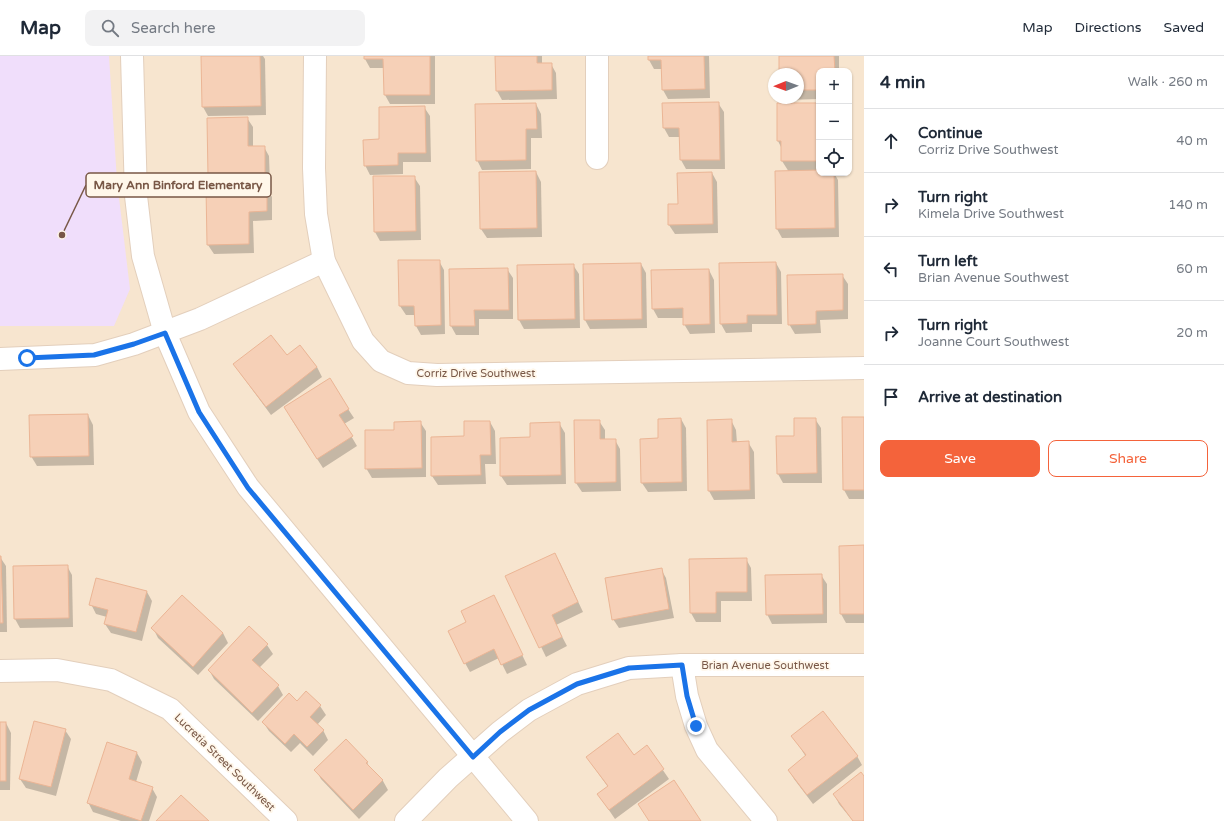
<!DOCTYPE html>
<html lang="en">
<head>
<meta charset="utf-8">
<style>
	:root { --surface:#fff; --page:#f2f2f3; --text:#1f2937; --muted:#747a83; --line:#e0e1e3; --accent:#f4633b }
	body { margin:0; font-family:"Varela Round",sans-serif; background:var(--page); color:var(--text) }
	.controls { position:absolute; right:12px; top:12px; display:grid; overflow:hidden; border-radius:8px; box-shadow:0 1px 3px #0004 }
	.controls button { width:36px; height:36px; display:grid; place-items:center; padding:0; border:0; border-bottom:1px solid var(--line); background:var(--surface); color:var(--text); font:20px sans-serif }
	.compass { position:absolute; left:768px; top:12px; width:36px; height:36px; border-radius:50%; background:var(--surface); box-shadow:0 1px 3px #0004; rotate:269deg }
	.stop { position:absolute; width:12px; height:12px; margin:-9px; border:3px solid #1a73e8; border-radius:50%; background:#fff }
	.stop.end { background:#1a73e8; border-color:#fff; box-shadow:0 1px 4px #0008 }
	.list { margin:0; padding:0; list-style:none }
	h2 { display:flex; justify-content:space-between; align-items:center; height:52px; margin:0; padding:0 16px; font-size:17px }
	h2 small { font-size:13px; font-weight:400; color:var(--muted) }
	.list li { display:grid; grid-template-columns:26px 1fr auto; gap:12px; align-items:center; box-sizing:border-box; height:64px; padding:0 16px; border-top:1px solid var(--line) }
	.list b { display:block; font-size:15px; white-space:nowrap }
	.list p { margin:0; font-size:13px; white-space:nowrap; color:var(--muted) }
	.list em { font-size:13px; font-style:normal; color:var(--muted) }
	.actions { display:flex; gap:8px; padding:12px 16px }
	.actions a { flex:1; padding:9px 0; border:1px solid var(--accent); border-radius:8px; text-align:center; font-size:14px; color:var(--accent) }
	.actions .main { background:var(--accent); color:#fff }
	.icon { flex:none; width:22px; height:22px; fill:none; stroke:currentColor; stroke-width:2; stroke-linecap:round; stroke-linejoin:round }
	.map { position:relative; flex:none; width:864px; height:765px; overflow:hidden }
	header { display:flex; align-items:center; gap:24px; box-sizing:border-box; height:56px; padding:0 20px; background:var(--surface); border-bottom:1px solid var(--line) }
	header strong { font-size:19px }
	nav { display:flex; gap:22px; margin-inline-start:auto; font-size:14px }
	.search { width:280px; height:36px; background:var(--page); display:flex; align-items:center; gap:10px; box-sizing:border-box; padding:0 14px; border-radius:8px; color:var(--muted); font-size:15px }
	main { display:flex }
	aside { flex:1; background:var(--surface) }
	.map>svg:first-child { display:block }
	.residential { fill:#f7e5cf; fill-rule:evenodd }
	.education { fill:#f0defb }
	.shadow { fill:#0003 }
	.building { fill:#f6d0b7; stroke:#ebb595 }
	.lines { fill:none; stroke-linecap:round; stroke-linejoin:round }
	.minor-casing { stroke:#e3cfbc; stroke-width:24 }
	.minor { stroke:#fff; stroke-width:22 }
	.route { stroke:#1a73e8; stroke-width:5 }
	.labels { text-anchor:middle; stroke-width:3.5; stroke-linejoin:round; paint-order:stroke }
	.street-label { font-size:11px; fill:#785746; stroke:#fff7ea }
	.leader { fill:none; stroke:#785746; stroke-width:1.5 }
	.callout-dot { fill:#785746; stroke:#fff7ea; stroke-width:1.5 }
	.callout { fill:#fff7ea; stroke:#785746; stroke-width:1.5 }
	.callout-label { font-size:12px; text-anchor:middle; font-weight:bold; fill:#785746 }
</style>
</head>
<body>
<header>
<strong>Map</strong>
<div class="search"><svg class="icon" aria-label="search" viewBox="0 0 24 24"><circle cx="10" cy="10" r="6"/><path d="M15 15l6 6"/></svg>Search here</div>
<nav><a>Map</a><a>Directions</a><a>Saved</a></nav>
</header>
<main>
<div class="map">
<svg width="864" height="765" viewBox="0 0 864 765">
	<rect width="100%" height="100%" fill="#fef3e2"/>
	<!-- residential -->
	<path class="residential" d="M0,0H864V765H0ZM819,15H849V117H819ZM774,18H798V42H774Z"/>
	<!-- education -->
	<polygon class="education" points="0,0 109,0 117,125 130,233 114,270 0,270"/>
	<!-- shadow -->
	<g class="shadow">
		<polygon points="202,0 263,0 265,3 266,59 208,60 203,51"/>
		<polygon points="365,0 435,0 435,48 390,48 385,39 384,12 370,12 365,3"/>
		<polygon points="496,0 542,0 542,8 551,8 556,17 557,43 502,44 497,35"/>
		<polygon points="649,0 709,0 710,42 668,43 663,34 662,13 654,13 649,4"/>
		<polygon points="780,0 839,0 839,15 819,15 819,43 786,44 785,42 798,42 798,18 780,18"/>
		<polygon points="718,47 724,56 725,113 686,113 681,104 680,81 669,81 664,72"/>
		<polygon points="536,48 541,58 542,82 531,82 531,113 482,114 477,104"/>
		<polygon points="778,48 819,48 819,117 834,117 838,124 839,181 782,182 777,173 776,116 789,116 782,105 782,93 778,85"/>
		<polygon points="424,51 430,60 431,106 403,106 403,118 370,119 365,109 380,84"/>
		<polygon points="247,62 253,71 253,91 264,91 269,100 270,128 214,129 209,119"/>
		<polygon points="536,116 541,126 542,181 487,182 481,173"/>
		<polygon points="712,117 717,126 718,177 675,178 669,169 679,149"/>
		<polygon points="414,121 420,130 421,184 380,185 375,176"/>
		<polygon points="266,131 272,141 272,164 253,165 254,197 214,198 208,189"/>
		<polygon points="399,205 439,205 444,214 445,278 421,279 416,270 415,259 406,259 400,250"/>
		<polygon points="776,207 781,216 782,268 752,268 752,276 726,277 721,268"/>
		<polygon points="641,208 646,217 647,272 590,273 585,264"/>
		<polygon points="573,209 579,218 580,272 524,273 519,264 518,210"/>
		<polygon points="507,213 513,222 513,263 479,263 479,279 456,279 451,270"/>
		<polygon points="709,214 714,224 715,277 690,278 684,268 684,262 658,262 653,253"/>
		<polygon points="842,219 848,228 848,263 820,264 821,277 795,278 789,268"/>
		<polygon points="300,290 317,311 322,321 271,359 240,317 234,308 286,301"/>
		<polygon points="348,353 354,362 344,368 357,390 323,412 290,361"/>
		<polygon points="88,359 93,369 94,409 37,410 31,400"/>
		<polygon points="864,362 864,443 849,443 844,434"/>
		<polygon points="681,363 686,372 687,435 648,436 642,427"/>
		<polygon points="815,363 821,372 822,427 783,427 778,418"/>
		<polygon points="731,364 736,374 737,387 748,386 754,396 755,443 714,444 709,435"/>
		<polygon points="599,365 605,374 605,384 615,384 620,393 621,435 582,436 576,427"/>
		<polygon points="420,366 426,375 426,421 372,422 366,412"/>
		<polygon points="490,366 495,375 496,408 485,408 486,428 438,429 432,420 465,381"/>
		<polygon points="559,367 565,377 566,428 507,429 501,420 501,383 531,382"/>
		<polygon points="864,490 864,567 846,567 841,558 840,491"/>
		<polygon points="0,501 6,510 7,576 0,576"/>
		<polygon points="746,503 751,512 752,545 721,545 721,566 696,566 691,557"/>
		<polygon points="560,507 583,556 556,569 567,590 546,601 507,521"/>
		<polygon points="67,510 72,519 73,571 20,572 15,563"/>
		<polygon points="661,513 666,522 674,562 619,572 613,563"/>
		<polygon points="821,519 827,528 827,567 772,568 767,558"/>
		<polygon points="147,536 152,545 142,585 111,577 105,568 107,561 96,558 91,548"/>
		<polygon points="498,549 527,609 507,618 499,602 470,616 465,607"/>
		<polygon points="153,572 223,577 228,587 198,619 158,582"/>
		<polygon points="267,589 273,598 259,612 278,630 283,639 258,665 214,623 209,614"/>
		<polygon points="306,636 320,650 326,659 317,669 323,674 328,684 313,700 300,687 291,696 269,675 263,666 297,646"/>
		<polygon points="0,667 6,667 11,677 10,734 0,734"/>
		<polygon points="65,674 71,683 56,740 26,732 20,723"/>
		<polygon points="793,680 857,700 862,709 813,748 794,723 789,714 806,701"/>
		<polygon points="108,687 137,697 142,706 136,726 152,732 157,741 149,765 121,765 93,756 88,746"/>
		<polygon points="647,691 669,723 615,763 598,738 608,731 593,710 634,700"/>
		<polygon points="367,706 370,713 383,725 388,734 359,763 321,723 316,714"/>
		<polygon points="864,722 864,765 853,765 839,748 834,738"/>
	</g>
	<!-- building -->
	<g class="building">
		<polygon points="201,0 260,0 261,50 202,51"/>
		<polygon points="364,0 430,0 430,39 384,39 383,3 364,3"/>
		<polygon points="495,0 537,0 537,7 552,7 552,34 496,35"/>
		<polygon points="648,0 704,0 705,33 662,34 661,4 648,4"/>
		<polygon points="779,0 834,0 835,15 819,15 819,34 798,34 798,18 779,18"/>
		<polygon points="719,46 720,104 680,104 679,72 663,72 662,47"/>
		<polygon points="536,47 537,73 526,73 526,104 476,105 475,48"/>
		<polygon points="777,47 819,47 819,105 781,105 781,85 777,85"/>
		<polygon points="425,50 426,97 398,97 398,109 364,110 363,84 379,83 379,51"/>
		<polygon points="248,61 248,90 265,90 265,119 208,120 207,62"/>
		<polygon points="819,114 819,117 834,117 835,172 776,173 775,115"/>
		<polygon points="536,115 537,172 480,173 479,116"/>
		<polygon points="712,116 713,168 668,169 668,148 678,148 677,117"/>
		<polygon points="373,120 415,120 416,175 374,176"/>
		<polygon points="267,130 267,155 249,156 249,188 207,189 206,131"/>
		<polygon points="398,204 440,204 441,269 415,270 414,250 399,250"/>
		<polygon points="776,206 777,259 747,259 747,267 720,268 719,207"/>
		<polygon points="641,207 642,263 584,264 583,208"/>
		<polygon points="574,208 575,263 518,264 517,209"/>
		<polygon points="508,212 509,254 474,254 475,270 450,270 449,213"/>
		<polygon points="709,213 710,268 683,269 683,252 652,253 651,214"/>
		<polygon points="843,218 843,254 816,255 816,268 788,269 787,219"/>
		<polygon points="271,279 287,299 300,289 317,311 266,351 233,308"/>
		<polygon points="330,322 349,353 339,359 353,380 317,403 284,351"/>
		<polygon points="88,358 89,400 30,401 29,359"/>
		<polygon points="842,361 864,361 864,434 843,434"/>
		<polygon points="681,362 682,426 641,427 640,383 658,382 658,363"/>
		<polygon points="794,362 816,362 817,417 777,418 776,380 794,380"/>
		<polygon points="732,363 732,386 749,385 750,434 708,435 707,364"/>
		<polygon points="574,364 600,364 600,383 616,383 616,426 575,427"/>
		<polygon points="421,365 422,412 365,413 365,374 394,374 394,366"/>
		<polygon points="464,365 490,365 491,399 480,399 481,419 431,420 431,381 464,380"/>
		<polygon points="560,366 561,419 500,420 500,382 530,381 530,367"/>
		<polygon points="864,489 864,558 840,558 839,490"/>
		<polygon points="555,497 578,546 552,559 562,581 539,592 505,520"/>
		<polygon points="0,500 1,500 3,567 0,567"/>
		<polygon points="747,502 747,536 716,536 716,557 690,557 689,503"/>
		<polygon points="68,509 69,562 14,563 13,510"/>
		<polygon points="662,512 669,553 612,564 605,522"/>
		<polygon points="822,518 823,558 766,559 765,519"/>
		<polygon points="96,522 147,535 136,576 104,568 108,554 89,549"/>
		<polygon points="182,539 223,577 193,611 151,572"/>
		<polygon points="494,539 523,599 501,609 494,593 464,608 448,575 466,566 461,555"/>
		<polygon points="249,570 268,588 252,604 279,629 252,657 208,614"/>
		<polygon points="306,635 321,649 310,661 324,674 307,691 294,678 285,688 262,666 289,637 297,645"/>
		<polygon points="823,655 858,700 807,739 788,714 806,699 791,680"/>
		<polygon points="34,665 66,673 51,731 19,723"/>
		<rect x="0" y="666" width="6" height="59"/>
		<polygon points="618,677 634,699 647,689 664,713 609,754 597,738 608,730 586,701"/>
		<polygon points="346,683 368,706 366,707 383,724 353,754 314,714"/>
		<polygon points="107,686 137,696 129,723 153,731 141,765 87,747"/>
		<polygon points="861,716 864,720 864,765 853,765 833,738"/>
		<polygon points="674,724 701,765 649,765 638,748"/>
		<polygon points="181,739 209,765 156,765"/>
	</g>
	<g class="lines">
		<!-- minor casing -->
		<g class="minor-casing">
			<g id="minor">
				<polyline points="132,0 136,140 143,200 165,277 199,356 248,431 527,765"/>
				<polyline points="315,0 314,112 316,158 324,205 363,285 381,305 408,317 437,319 864,312"/>
				<polyline points="597,0 597,102"/>
				<polyline points="0,303 95,299 134,288 200,263 324,205"/>
				<polyline points="682,609 687,640 696,670 707,694 766,765"/>
				<polyline points="0,615 57,614 111,624 170,653 286,765"/>
				<polyline points="406,765 448,722 500,676 529,654 577,628 629,612 682,609 864,609"/>
			</g>
		</g>
		<!-- minor -->
		<use href="#minor" class="minor"/>
	</g>
	<g class="lines">
		<!-- route -->
		<polyline class="route" points="27,302 94,299 134,288 165,277 199,356 248,432 473,701 500,676 529,654 577,628 629,612 682,609 687,640 696,670"/>
	</g>
	<g class="labels">
		<!-- street labels -->
		<g class="street-label">
			<text x="476" y="321">Corriz Drive Southwest</text>
			<text x="765" y="613">Brian Avenue Southwest</text>
			<text transform="translate(225 706) rotate(44)" y="4">Lucretia Street Southwest</text>
		</g>
	</g>
	<!-- callouts -->
	<path class="leader" d="M62 179L86 129"/>
	<circle class="callout-dot" cx="62" cy="179" r="4"/>
	<rect class="callout" x="86" y="117" width="185" height="24" rx="4"/>
	<g class="callout-label">
		<text x="178" y="133">Mary Ann Binford Elementary</text>
	</g>
</svg>
<div class="controls">
<button>+</button>
<button>−</button>
<button><svg class="icon" aria-label="locate" viewBox="0 0 24 24"><circle cx="12" cy="12" r="6"/><path d="M12 2v4M12 18v4M2 12h4M18 12h4"/></svg></button>
</div>
<svg class="compass" viewBox="-18 -18 36 36"><path d="M0-13l5 13h-10z" fill="#e53935"/><path d="M0 13l5-13h-10z" fill="#747a83"/></svg>
<div class="stop" style="left:27px;top:302px"></div>
<div class="stop end" style="left:696px;top:670px"></div>
</div>
<aside>
<h2>4 min<small>Walk · 260 m</small></h2>
<ul class="list">
<li><svg class="icon" aria-label="ahead" viewBox="0 0 24 24"><path d="M12 20V5M6 11l6-6 6 6"/></svg><div><b>Continue</b><p>Corriz Drive Southwest</p></div><em>40 m</em></li>
<li><svg class="icon" aria-label="right" viewBox="0 0 24 24"><path d="M7 20v-9h11M14 6l5 5-5 5"/></svg><div><b>Turn right</b><p>Kimela Drive Southwest</p></div><em>140 m</em></li>
<li><svg class="icon" aria-label="left" viewBox="0 0 24 24"><path d="M17 20v-9H6M10 6l-5 5 5 5"/></svg><div><b>Turn left</b><p>Brian Avenue Southwest</p></div><em>60 m</em></li>
<li><svg class="icon" aria-label="right" viewBox="0 0 24 24"><path d="M7 20v-9h11M14 6l5 5-5 5"/></svg><div><b>Turn right</b><p>Joanne Court Southwest</p></div><em>20 m</em></li>
<li><svg class="icon" aria-label="arrive" viewBox="0 0 24 24"><path d="M6 21V4h12l-3 4 3 4H6"/></svg><div><b>Arrive at destination</b></div></li>
</ul>
<div class="actions"><a class="main">Save</a><a>Share</a></div>
</aside>
</main>
</body>
</html>
